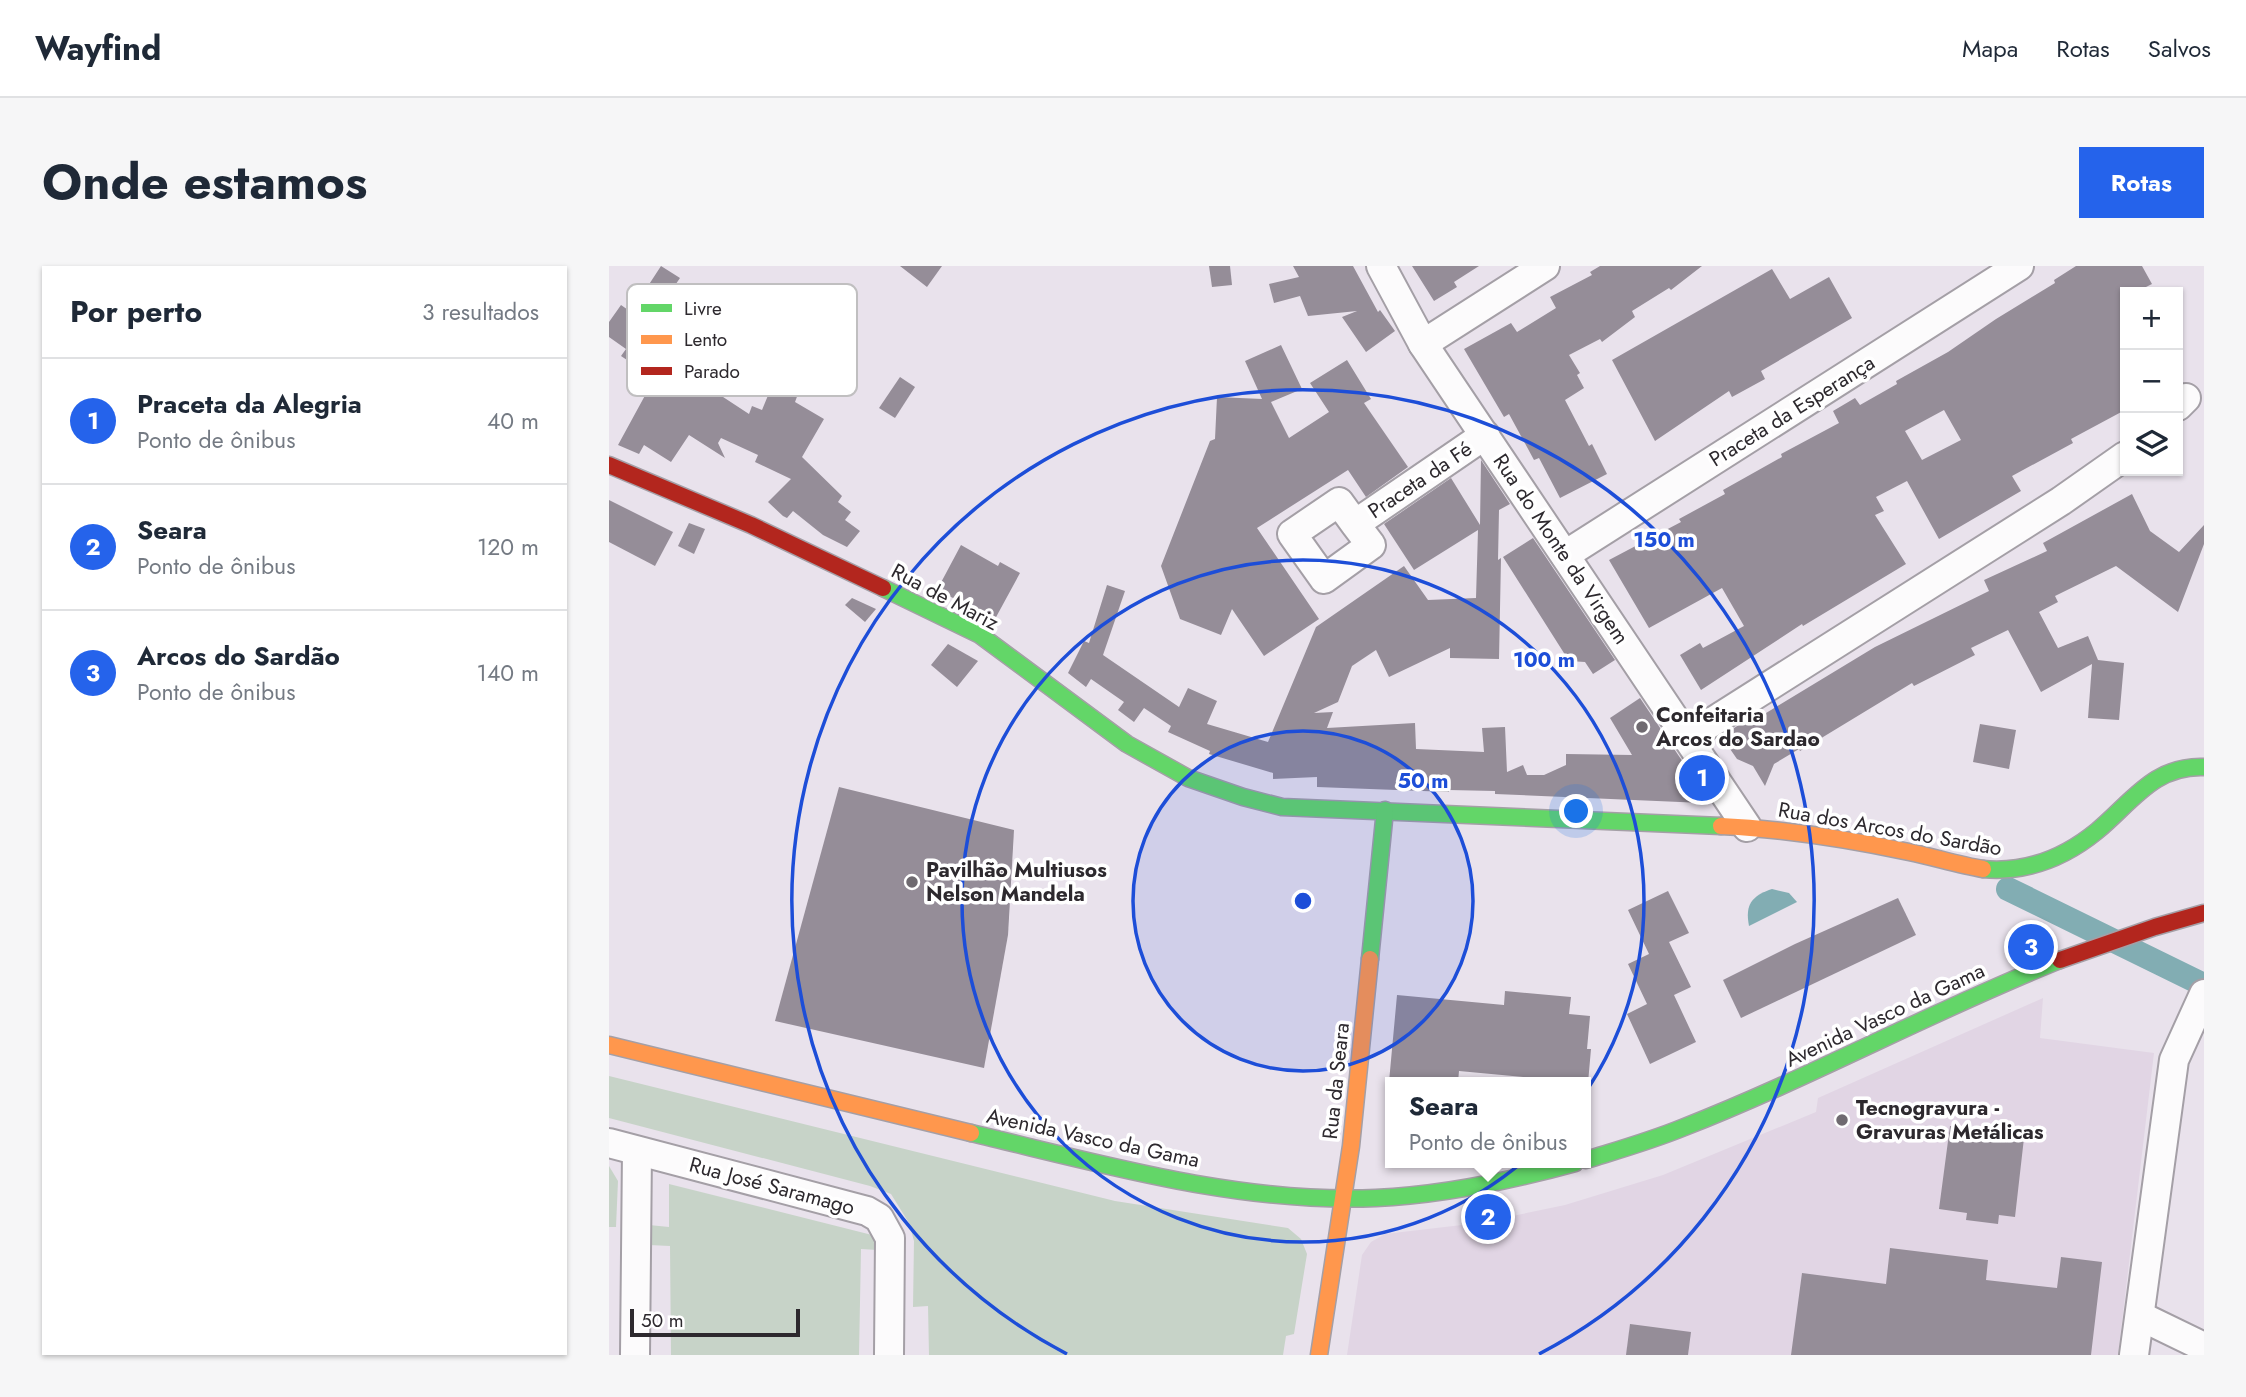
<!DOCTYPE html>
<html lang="pt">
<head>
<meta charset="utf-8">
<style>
	:root { --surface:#fff; --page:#f6f6f7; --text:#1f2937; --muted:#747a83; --line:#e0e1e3; --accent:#2563eb }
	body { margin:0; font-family:Jost,sans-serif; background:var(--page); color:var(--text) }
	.controls { position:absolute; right:21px; top:21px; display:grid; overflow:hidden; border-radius:0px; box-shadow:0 2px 5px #0004 }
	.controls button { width:63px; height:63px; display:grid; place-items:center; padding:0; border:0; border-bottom:2px solid var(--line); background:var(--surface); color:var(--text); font:35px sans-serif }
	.scale { position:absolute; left:21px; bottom:18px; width:170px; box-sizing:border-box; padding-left:7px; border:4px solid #2d292e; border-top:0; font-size:19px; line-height:24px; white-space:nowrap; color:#2d292e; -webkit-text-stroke:5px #fff; paint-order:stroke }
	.you { position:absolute; left:968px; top:546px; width:24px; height:24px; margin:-18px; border:5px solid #fff; border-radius:50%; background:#1a73e8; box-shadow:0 0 0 10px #1a73e833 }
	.badge { display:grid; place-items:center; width:46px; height:46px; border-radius:50%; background:var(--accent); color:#fff; font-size:23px; font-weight:700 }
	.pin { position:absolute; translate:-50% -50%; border:4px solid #fff; box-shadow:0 2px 7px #0006 }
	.popup { position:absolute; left:776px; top:811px; width:206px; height:91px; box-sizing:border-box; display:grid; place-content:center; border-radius:0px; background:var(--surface); filter:drop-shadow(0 2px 5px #0005); font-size:23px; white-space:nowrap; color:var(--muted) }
	.popup b { font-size:26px; color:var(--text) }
	.popup::after { content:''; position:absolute; left:50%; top:100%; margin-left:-14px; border:14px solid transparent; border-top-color:var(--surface) }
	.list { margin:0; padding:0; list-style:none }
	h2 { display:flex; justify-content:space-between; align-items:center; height:91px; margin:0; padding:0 28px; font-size:30px }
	h2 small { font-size:23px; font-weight:400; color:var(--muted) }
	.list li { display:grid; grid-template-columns:46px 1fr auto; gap:21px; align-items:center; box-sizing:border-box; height:126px; padding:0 28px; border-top:2px solid var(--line) }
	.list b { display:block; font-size:26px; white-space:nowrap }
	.list p { margin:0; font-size:23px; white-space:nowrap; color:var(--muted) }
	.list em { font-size:23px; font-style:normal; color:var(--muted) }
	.icon { flex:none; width:38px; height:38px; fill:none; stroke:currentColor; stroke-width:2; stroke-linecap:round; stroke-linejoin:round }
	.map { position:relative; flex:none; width:1595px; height:1089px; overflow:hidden; border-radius:0px }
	header { display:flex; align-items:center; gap:42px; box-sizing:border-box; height:98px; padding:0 35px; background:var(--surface); border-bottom:2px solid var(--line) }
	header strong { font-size:33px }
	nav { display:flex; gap:38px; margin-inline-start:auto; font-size:24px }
	.intro { display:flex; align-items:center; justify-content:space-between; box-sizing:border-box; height:168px; padding:0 42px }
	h1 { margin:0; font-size:49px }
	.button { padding:18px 32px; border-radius:0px; background:var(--accent); color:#fff; font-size:24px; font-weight:700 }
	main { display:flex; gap:42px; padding:0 42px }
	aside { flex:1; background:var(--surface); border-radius:0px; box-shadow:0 2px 5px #0004 }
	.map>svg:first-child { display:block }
	.built { fill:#e1d5e4 }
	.green { fill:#c7d3c8 }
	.water { fill:#82adb3 }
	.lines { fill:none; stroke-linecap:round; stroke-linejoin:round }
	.canal { stroke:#82adb3; stroke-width:24 }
	.building { fill:#958d98; fill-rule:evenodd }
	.street-casing { stroke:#a49fa6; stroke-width:32 }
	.fast-casing { stroke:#a49fa6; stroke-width:19 }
	.slow-casing { stroke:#a49fa6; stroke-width:19 }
	.jam-casing { stroke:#a49fa6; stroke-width:19 }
	.street { stroke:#fcfbfc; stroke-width:28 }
	.fast { stroke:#63d668; stroke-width:16 }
	.slow { stroke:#ff974d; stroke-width:16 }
	.jam { stroke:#b3261e; stroke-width:16 }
	.ring { fill:none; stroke:#1d4ed8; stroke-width:3.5 }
	.poi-dot { fill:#6f6a70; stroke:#fff; stroke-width:2.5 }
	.labels { text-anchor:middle; stroke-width:7; stroke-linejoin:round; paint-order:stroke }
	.street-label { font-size:21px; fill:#2d292e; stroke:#fff }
	.poi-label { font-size:21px; font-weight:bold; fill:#2d292e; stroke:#fff; text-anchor:start }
	.key { fill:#fff; stroke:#c0bfc0; stroke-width:2 }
	.key-label { font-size:19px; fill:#2d292e }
	.centre { fill:#1d4ed8; stroke:#fff; stroke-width:3.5 }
	.ring-label { font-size:21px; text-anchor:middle; font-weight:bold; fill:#1d4ed8; stroke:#fff; stroke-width:7; stroke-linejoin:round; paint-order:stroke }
</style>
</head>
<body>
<header>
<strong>Wayfind</strong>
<nav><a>Mapa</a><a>Rotas</a><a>Salvos</a></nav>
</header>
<div class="intro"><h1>Onde estamos</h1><a class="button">Rotas</a></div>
<main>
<aside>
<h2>Por perto<small>3 resultados</small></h2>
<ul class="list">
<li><span class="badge">1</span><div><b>Praceta da Alegria</b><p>Ponto de ônibus</p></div><em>40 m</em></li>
<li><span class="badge">2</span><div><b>Seara</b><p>Ponto de ônibus</p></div><em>120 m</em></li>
<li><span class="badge">3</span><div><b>Arcos do Sardão</b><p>Ponto de ônibus</p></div><em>140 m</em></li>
</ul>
</aside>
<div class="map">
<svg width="1595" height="1089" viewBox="0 0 1595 1089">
	<rect width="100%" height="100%" fill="#e9e2ec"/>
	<!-- built -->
	<polygon class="built" points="1434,732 1431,772 1545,787 1509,1089 738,1089 753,989 762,976 776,968 870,957 956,939 1054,909 1207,846 1209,832"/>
	<!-- green -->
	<g class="green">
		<polygon points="0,810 506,935 679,962 692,973 698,988 685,1068 677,1070 674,1089 320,1089 319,1040 304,1041 305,975 300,957 282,928 261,920 0,852"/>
		<polygon points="0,900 9,915 7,961 0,961"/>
		<polygon points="60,918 267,970 269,984 252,983 250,1089 62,1089 61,980 40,979 40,959 60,961"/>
	</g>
	<!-- water -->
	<path class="water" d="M1163,623L1180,627L1188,636L1140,660C1136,639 1142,630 1163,623Z"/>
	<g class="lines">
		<!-- canal -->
		<polyline class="canal" points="1399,623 1595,719"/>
	</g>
	<!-- building -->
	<g class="building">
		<polygon points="52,0 71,12 36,63 58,78 39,108 12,90 17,83 0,71 0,56 12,39 22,46"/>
		<polygon points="291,0 333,0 318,21"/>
		<polygon points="600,0 621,0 623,19 603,21"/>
		<polygon points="684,0 744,0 769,46 771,44 786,65 757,86 733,51 748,45 699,50 691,30 665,37 660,18 690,11"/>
		<polygon points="803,0 870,0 845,16 848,21 825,35"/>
		<polygon points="991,0 1093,0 1062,24 1060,22 1023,45 1026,51 993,76 991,73 960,89 971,107 968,109 975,122 956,134 980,180 983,178 998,208 951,232 930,192 925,194 900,148 895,151 855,83 902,57 908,66 947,42 941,31 983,9 981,6"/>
		<path d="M1467,0H1533L1543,18L1527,26H1516V144L1462,173L1464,177L1403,210L1412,225L1330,273L1298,215L1267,231L1275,245L1266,249L1297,298L1194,360L1193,358L1092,424L1071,389L1091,377L1094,382L1135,360L1113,322L1040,362L1000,294L1072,256L1070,253L1116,228L1114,224L1173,191L1172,188L1230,157L1224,145L1246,132L1251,139L1288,118L1287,115L1339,86L1387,53L1446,17L1445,14ZM1335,144L1352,174L1313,194L1296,165Z"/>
		<polygon points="1163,3 1181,33 1220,11 1243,52 1152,105 1156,113 1123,131 1120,125 1046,175 1003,94"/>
		<polygon points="672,79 693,123 662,136 680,172 720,146 701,117 738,94 762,133 755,137 799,201 757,231 739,204 648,262 710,353 655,390 623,343 612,369 571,353 552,300 601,175 606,173 608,131 653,133 636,95"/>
		<polygon points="51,102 77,117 82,110 140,148 143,140 153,144 167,110 192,120 186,136 215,153 193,191 233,230 229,236 242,246 236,254 251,265 238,281 214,269 184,245 178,252 174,250 159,236 182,213 146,196 149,189 112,172 109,177 116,192 80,169 62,196 35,179 30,188 9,179"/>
		<polygon points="291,111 306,121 286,152 270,142"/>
		<polygon points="872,194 901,238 890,244 889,294 892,292 890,393 841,392 841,382 780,411 767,384 743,400 729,436 705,447 724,446 718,462 806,457 807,483 875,486 873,462 896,461 898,506 914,499 918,509 935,509 957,499 957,488 1023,489 1001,452 1031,432 1094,526 1094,537 886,528 886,525 840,524 840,526 708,521 708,511 664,513 664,507 600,488 601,485 559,466 562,460 535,442 525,456 509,444 515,436 482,413 477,421 459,407 475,375 480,377 498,319 516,325 494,389 570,441 579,422 608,435 598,458 659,476 707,361 795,300 819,334 867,332 869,264 805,304 775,258 842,212 871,259"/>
		<polygon points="1523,228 1541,265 1570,286 1595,259 1595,278 1569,346 1507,300 1446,330 1449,336 1430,346 1449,382 1479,370 1489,394 1515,397 1510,454 1479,452 1483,398 1432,426 1399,364 1362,382 1366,389 1305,420 1303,417 1191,485 1190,483 1165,498 1156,520 1144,500 1128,493 1119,480 1129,475 1122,464 1142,451 1144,455 1266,381 1380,325 1375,314 1438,285 1434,277"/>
		<polygon points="0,234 64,266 46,300 0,276"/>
		<polygon points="80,257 96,263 85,288 69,280"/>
		<polygon points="924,272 1006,394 984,408 976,396 960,395 894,291"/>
		<polygon points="352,279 389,300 391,296 411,307 386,353 328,324"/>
		<polygon points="243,332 267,343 256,356 236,339"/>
		<polygon points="339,378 369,395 348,421 322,399"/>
		<polygon points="1371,458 1407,464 1400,503 1364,496"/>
		<polygon points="230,521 405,564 399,669 375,802 166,755"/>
		<polygon points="1059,625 1080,667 1060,676 1082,721 1065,729 1087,776 1041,798 1018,748 1038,738 1019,698 1040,688 1019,644"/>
		<polygon points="1289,632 1307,669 1132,752 1114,714 1186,678"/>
		<polygon points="896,725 962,731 960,748 981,750 978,783 982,783 979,817 850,805 849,816 780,816 788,729 895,739"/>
		<polygon points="1341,860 1400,867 1400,870 1415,872 1406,951 1390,949 1389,958 1357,954 1358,947 1330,943"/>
		<polygon points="1281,982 1379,994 1377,1014 1448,1022 1452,991 1493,996 1482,1089 1182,1089 1193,1007 1277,1018"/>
		<polygon points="1021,1058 1082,1066 1079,1089 1017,1089"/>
	</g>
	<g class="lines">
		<!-- street casing -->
		<g class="street-casing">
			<g id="street">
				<polyline points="772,0 814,78 1138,561"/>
				<polyline points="814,78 936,0"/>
				<polyline points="1569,140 1577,132"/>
				<polyline points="746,258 762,279 715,313 683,268 730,236 746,258 876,169"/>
				<polyline points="956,289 1410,0"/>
				<polyline points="1078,472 1452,235 1516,190"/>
				<polyline points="0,877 258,945 270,952 281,972 280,1089"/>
				<polyline points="1531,1050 1595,1081"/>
				<polyline points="26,1089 28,885"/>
				<polyline points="1525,1089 1565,794 1595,728"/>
			</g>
		</g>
		<!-- fast casing -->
		<g class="fast-casing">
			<g id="fast">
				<polyline points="274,322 371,369 518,478 579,512 634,531 673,541 1112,560"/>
				<path d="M1374,603C1417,607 1455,592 1488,565C1523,536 1545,499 1595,501"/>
				<polyline points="761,693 776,544"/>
				<path d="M362,867C494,898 630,938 767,932C835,929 901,915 966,897"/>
				<path d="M977,894C1009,884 1041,875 1073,862C1201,812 1323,745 1451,694"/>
			</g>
		</g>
		<!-- slow casing -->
		<g class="slow-casing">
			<g id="slow">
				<path d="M1112,560C1175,563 1238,573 1300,586C1325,591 1349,599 1374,603"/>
				<polyline points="0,779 362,867"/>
				<polyline points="710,1089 742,880 761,693"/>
			</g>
		</g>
		<!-- jam casing -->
		<g class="jam-casing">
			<g id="jam">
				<polyline points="0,199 142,259 274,322"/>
				<polyline points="1451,694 1546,661 1595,647"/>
			</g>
		</g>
		<!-- street -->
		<use href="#street" class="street"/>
		<!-- fast -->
		<use href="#fast" class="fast"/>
		<!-- slow -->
		<use href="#slow" class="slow"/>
		<!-- jam -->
		<use href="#jam" class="jam"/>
	</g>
	<!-- distance rings -->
	<circle cx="694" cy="635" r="170" fill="#1d4ed8" fill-opacity=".12"/>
	<g class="ring">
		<circle cx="694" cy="635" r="170"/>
		<circle cx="694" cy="635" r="341"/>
		<path d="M458 1088A511 511 0 1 1 930 1088"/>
	</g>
	<!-- markers -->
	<g class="poi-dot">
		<circle cx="1033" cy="461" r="7"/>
		<circle cx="303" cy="616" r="7"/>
		<circle cx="1233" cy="854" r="7"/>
	</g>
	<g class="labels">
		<!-- street labels -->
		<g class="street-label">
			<text transform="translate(1183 145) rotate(-32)" y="7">Praceta da Esperança</text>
			<text transform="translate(811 214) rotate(-34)" y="7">Praceta da Fé</text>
			<text transform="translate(952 283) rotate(56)" y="7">Rua do Monte da Virgem</text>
			<text transform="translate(336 331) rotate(28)" y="7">Rua de Mariz</text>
			<text transform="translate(1281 563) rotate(10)" y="7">Rua dos Arcos do Sardão</text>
			<text transform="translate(1276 749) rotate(-25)" y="7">Avenida Vasco da Gama</text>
			<text transform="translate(727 815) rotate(-84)" y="7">Rua da Seara</text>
			<text transform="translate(484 872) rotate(12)" y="7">Avenida Vasco da Gama</text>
			<text transform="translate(163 920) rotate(15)" y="7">Rua José Saramago</text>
		</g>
		<!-- poi labels -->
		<g class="poi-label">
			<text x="1047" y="456">Confeitaria<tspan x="1047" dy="24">Arcos do Sardao</tspan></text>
			<text x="317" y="611">Pavilhão Multiusos<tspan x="317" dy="24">Nelson Mandela</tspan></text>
			<text x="1247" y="849">Tecnogravura -<tspan x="1247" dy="24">Gravuras Metálicas</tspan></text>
		</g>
	</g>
	<!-- legend -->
	<rect x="18" y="18" width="230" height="112" rx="10" class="key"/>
	<rect x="32" y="38" width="31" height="8" fill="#63d668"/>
	<rect x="32" y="69" width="31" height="9" fill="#ff974d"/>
	<rect x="32" y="101" width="31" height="8" fill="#b3261e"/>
	<g class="key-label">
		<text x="75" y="49">Livre</text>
		<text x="75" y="80">Lento</text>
		<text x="75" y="112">Parado</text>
	</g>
	<circle cx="694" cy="635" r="10" class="centre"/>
	<g class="ring-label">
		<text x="1055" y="281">150 m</text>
		<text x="935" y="401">100 m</text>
		<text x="814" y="522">50 m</text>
	</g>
</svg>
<div class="controls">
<button>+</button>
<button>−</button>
<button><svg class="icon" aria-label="layers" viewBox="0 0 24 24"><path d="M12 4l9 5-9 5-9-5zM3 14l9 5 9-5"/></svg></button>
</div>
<div class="scale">50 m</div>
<div class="you"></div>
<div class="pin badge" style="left:1093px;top:512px">1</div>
<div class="pin badge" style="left:879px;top:951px">2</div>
<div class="popup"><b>Seara</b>Ponto de ônibus</div>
<div class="pin badge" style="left:1422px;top:681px">3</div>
</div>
</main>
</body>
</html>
